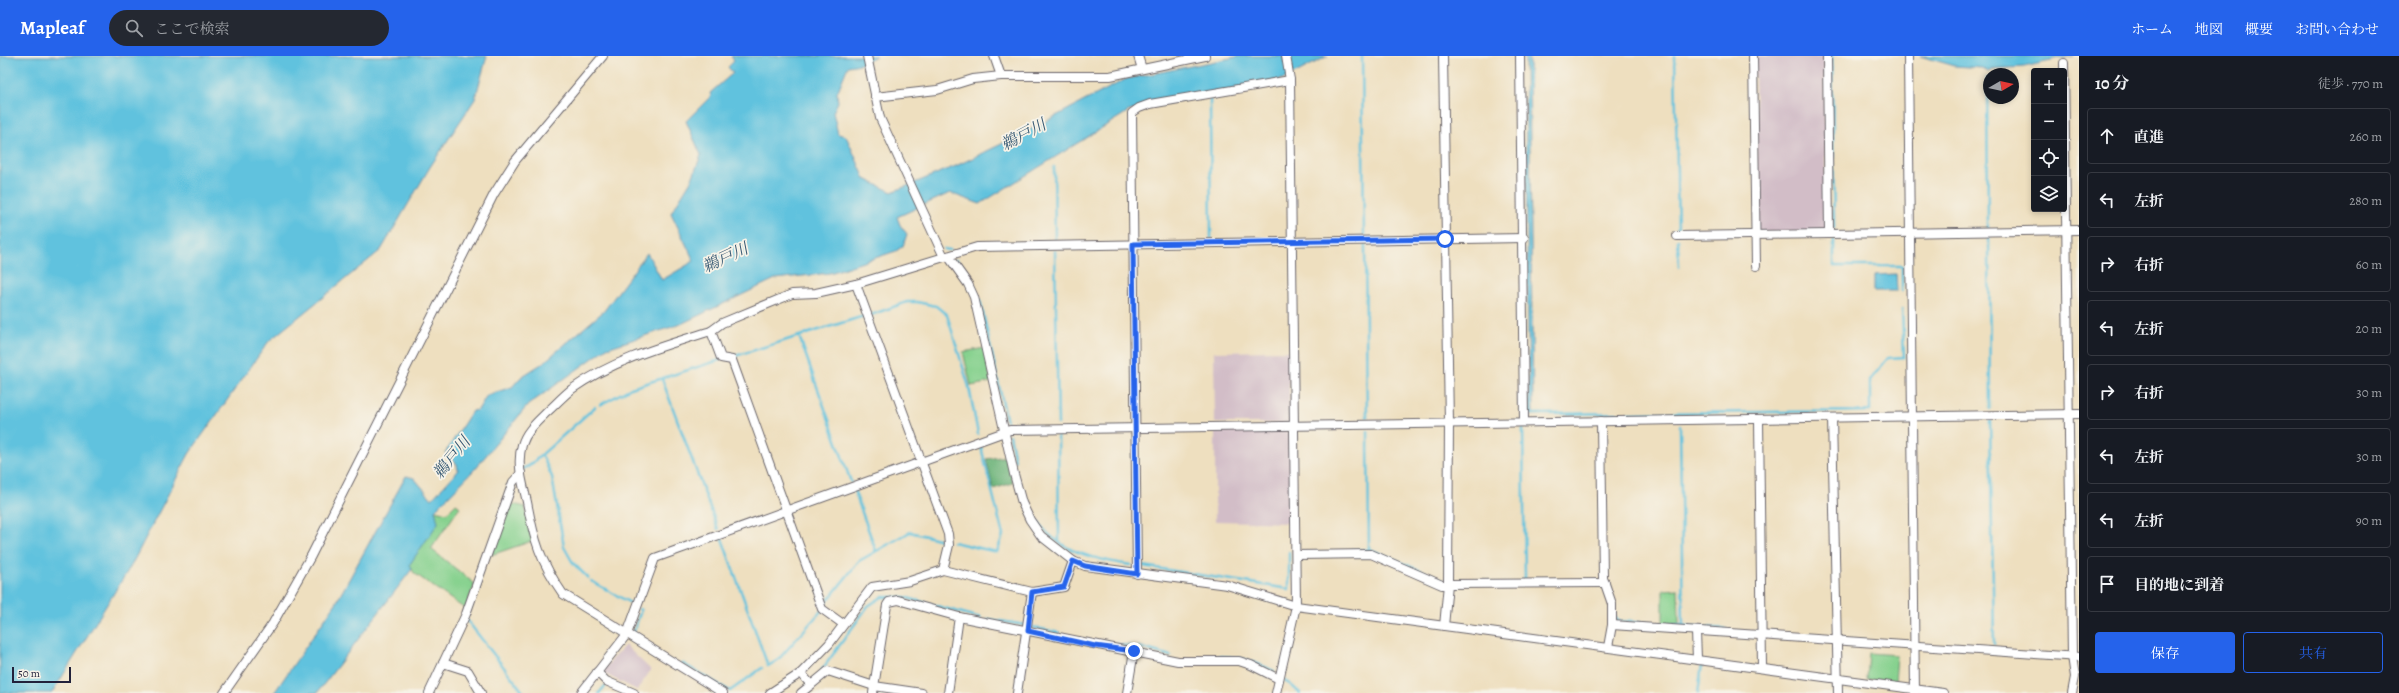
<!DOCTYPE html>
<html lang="ja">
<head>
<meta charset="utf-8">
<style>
	:root { --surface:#171b24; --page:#242831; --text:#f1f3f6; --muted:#9ea1a6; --line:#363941; --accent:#2563eb }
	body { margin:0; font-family:Alegreya,"Noto Serif JP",serif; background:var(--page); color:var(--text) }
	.controls { position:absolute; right:12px; top:12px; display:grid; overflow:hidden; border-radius:4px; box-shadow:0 2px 6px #0003 }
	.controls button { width:36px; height:36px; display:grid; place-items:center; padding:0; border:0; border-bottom:1px solid var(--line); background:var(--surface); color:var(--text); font:20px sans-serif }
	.compass { position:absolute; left:1983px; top:12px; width:36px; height:36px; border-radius:50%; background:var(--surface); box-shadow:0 2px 6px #0003; rotate:81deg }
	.scale { position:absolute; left:12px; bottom:10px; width:59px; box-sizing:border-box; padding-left:4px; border:2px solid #22223b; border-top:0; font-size:11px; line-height:14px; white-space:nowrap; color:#22223b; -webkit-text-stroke:3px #f7f3e8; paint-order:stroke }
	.stop { position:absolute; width:12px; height:12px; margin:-9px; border:3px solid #2563eb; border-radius:50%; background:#fff }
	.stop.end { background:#2563eb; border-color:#fff; box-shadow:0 1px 4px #0008 }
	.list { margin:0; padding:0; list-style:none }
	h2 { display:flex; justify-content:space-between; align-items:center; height:52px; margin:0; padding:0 16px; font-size:17px }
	h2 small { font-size:13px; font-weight:400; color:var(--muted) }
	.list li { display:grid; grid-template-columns:26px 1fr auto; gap:12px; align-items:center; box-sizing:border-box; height:56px; margin:0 8px 8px; padding:0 8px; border:1px solid var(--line); border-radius:4px }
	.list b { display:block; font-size:15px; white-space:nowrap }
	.list em { font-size:13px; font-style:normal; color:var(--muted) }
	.actions { display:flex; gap:8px; padding:12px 16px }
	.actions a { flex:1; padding:9px 0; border:1px solid var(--accent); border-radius:4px; text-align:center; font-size:14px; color:var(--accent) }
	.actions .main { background:var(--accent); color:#fff }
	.icon { flex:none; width:22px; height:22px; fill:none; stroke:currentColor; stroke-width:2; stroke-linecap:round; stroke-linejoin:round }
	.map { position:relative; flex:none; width:2079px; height:637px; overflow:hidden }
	header { display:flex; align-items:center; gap:24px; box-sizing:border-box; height:56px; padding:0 20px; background:var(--accent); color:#fff }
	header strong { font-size:19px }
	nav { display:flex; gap:22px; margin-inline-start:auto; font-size:14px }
	.search { width:280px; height:36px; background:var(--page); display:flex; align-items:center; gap:10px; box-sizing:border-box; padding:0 14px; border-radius:22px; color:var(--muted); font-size:15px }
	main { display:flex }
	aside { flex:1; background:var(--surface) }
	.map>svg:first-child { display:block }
	.industrial { fill:#d2bdc7 }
	.green { fill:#86d18e; stroke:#547a64 }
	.forest { fill:#6cb379; stroke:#476a5a }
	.water { fill:#60c2de; stroke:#41728c }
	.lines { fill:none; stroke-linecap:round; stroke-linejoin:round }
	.stream { stroke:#60c2de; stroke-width:2.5 }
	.minor-casing { stroke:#696469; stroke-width:10 }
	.minor { stroke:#fff; stroke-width:8 }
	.route { stroke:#2563eb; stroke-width:5 }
	.labels { text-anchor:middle; stroke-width:3.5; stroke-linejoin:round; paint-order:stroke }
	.water-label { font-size:16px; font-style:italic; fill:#385a74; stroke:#f7f3e8 }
</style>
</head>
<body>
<header>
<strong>Mapleaf</strong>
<div class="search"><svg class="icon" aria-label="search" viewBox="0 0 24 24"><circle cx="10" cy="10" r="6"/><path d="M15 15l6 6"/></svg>ここで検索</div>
<nav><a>ホーム</a><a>地図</a><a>概要</a><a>お問い合わせ</a></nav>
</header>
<main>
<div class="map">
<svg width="2079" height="637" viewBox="0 0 2079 637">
	<rect width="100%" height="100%" fill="#f7f3e8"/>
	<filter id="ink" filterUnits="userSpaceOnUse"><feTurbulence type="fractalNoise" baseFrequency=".025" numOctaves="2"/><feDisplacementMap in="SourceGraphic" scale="8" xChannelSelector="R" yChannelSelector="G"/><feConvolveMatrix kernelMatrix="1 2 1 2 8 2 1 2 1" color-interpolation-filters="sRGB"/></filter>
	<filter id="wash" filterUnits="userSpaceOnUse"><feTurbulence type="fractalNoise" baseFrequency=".012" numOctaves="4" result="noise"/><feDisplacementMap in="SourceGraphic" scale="16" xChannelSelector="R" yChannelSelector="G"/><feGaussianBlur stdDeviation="0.9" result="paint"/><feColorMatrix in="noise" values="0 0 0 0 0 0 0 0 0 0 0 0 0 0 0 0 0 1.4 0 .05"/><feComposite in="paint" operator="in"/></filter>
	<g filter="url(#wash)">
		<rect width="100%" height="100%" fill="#eedfbf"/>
		<!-- industrial -->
		<g class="industrial">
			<polygon points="1755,0 1824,0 1826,173 1824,176 1757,177"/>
			<polygon points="1289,295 1289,367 1215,367 1214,296"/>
			<polygon points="1215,373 1286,374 1291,380 1291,467 1215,465"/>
			<polygon points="625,589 651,614 637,634 605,618 604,613"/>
		</g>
		<!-- green -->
		<g class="green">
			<polygon points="985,292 991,326 971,330 963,296"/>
			<polygon points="509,447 525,451 532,485 491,499"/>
			<polygon points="456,448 460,451 431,493 475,528 465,553 414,517 409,508 422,487 435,454 447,457"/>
			<polygon points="1678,533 1679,568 1663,567 1663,534"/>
			<polygon points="1869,597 1897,599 1895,627 1867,623"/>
		</g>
		<!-- forest -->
		<polygon class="forest" points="1007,400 1013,427 993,433 986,403"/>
		<!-- water -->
		<g class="water">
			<polygon points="0,0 487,0 475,43 430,111 381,194 269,285 189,398 132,508 52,637 0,637"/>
			<polygon points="731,0 876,0 861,8 848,10 837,37 838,46 833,56 838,78 846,80 865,123 892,136 956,110 1016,81 1126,23 1241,0 1328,0 1284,23 1129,55 980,148 950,137 897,161 900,169 907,178 903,190 896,195 830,217 775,223 681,268 607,292 528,349 474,414 435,454 438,467 410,508 412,513 317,637 274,637 336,547 406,420 414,422 432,443 458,415 457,408 445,397 472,355 478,354 487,339 512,331 521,321 543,307 604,255 647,197 662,224 694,205 671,157 692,123 701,99 686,65 711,40 710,37 733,17 728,11 734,5"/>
			<polygon points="1525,0 1529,0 1533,359 1529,359"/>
			<polygon points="1920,0 2073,0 2024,11 1991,13 1988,16 1982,12 1955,10"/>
			<polygon points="1896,218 1897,235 1874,235 1874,219"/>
		</g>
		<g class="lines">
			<!-- stream -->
			<g class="stream">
				<polyline points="1362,0 1364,179"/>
				<polyline points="1675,0 1678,177"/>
				<polyline points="1832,0 1834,172"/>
				<polyline points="1987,22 1988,172"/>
				<polyline points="1210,43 1211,182"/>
				<polyline points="1054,111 1055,183"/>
				<polyline points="1989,181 1990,353"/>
				<polyline points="1678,184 1679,211"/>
				<polyline points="1834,184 1834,210 1902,210 1902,235"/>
				<polyline points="1365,188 1367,361"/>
				<polyline points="944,193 950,194"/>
				<polyline points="1055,195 1058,368"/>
				<polyline points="956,204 970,223 981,248 1007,366"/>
				<polyline points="871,259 907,246 917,246 936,250 947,259 969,331 978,378"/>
				<polyline points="799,280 851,426"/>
				<polyline points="732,301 864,260"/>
				<polyline points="662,323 718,473"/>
				<polyline points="600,349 631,332 720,304"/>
				<polyline points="1532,358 1870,355 1870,324 1888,302 1904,301 1902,253"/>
				<polyline points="1990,365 1994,588"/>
				<polyline points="1680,370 1683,570"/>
				<polyline points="1368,375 1369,494"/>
				<polyline points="1058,378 1059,486"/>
				<polyline points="1010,379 1015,405"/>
				<polyline points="541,400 543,401 552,421 564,491 573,507 588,522"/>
				<polyline points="522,413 529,410 595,351"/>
				<polyline points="854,434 876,495"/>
				<path d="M1025,442C1043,491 1084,502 1131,509"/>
				<polyline points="721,480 768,610 778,604 821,555"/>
				<polyline points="953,486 997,496 1003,479 980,387"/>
				<polyline points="1352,494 1372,494 1445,525"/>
				<polyline points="1143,510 1289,533 1289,496"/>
				<polyline points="1522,524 1525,524 1523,373"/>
				<polyline points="591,525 634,549"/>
				<polyline points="824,549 859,505 910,476 946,485"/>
				<polyline points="1616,562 1618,565 1728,573"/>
				<polyline points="466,563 524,637"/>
				<polyline points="988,563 1025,569"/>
				<polyline points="1033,571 1059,577"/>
				<polyline points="633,578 641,554 639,553"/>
				<polyline points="1112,588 1130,590"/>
				<polyline points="1139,591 1171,600"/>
				<path d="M1204,601C1233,599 1248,602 1274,615"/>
				<polyline points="682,607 730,635 762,612"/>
				<polyline points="821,615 868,550 882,541 904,541 981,562"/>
				<polyline points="1285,624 1300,637"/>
				<polyline points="599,637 605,630"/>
				<polyline points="1698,637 1702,608"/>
			</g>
		</g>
	</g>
	<g filter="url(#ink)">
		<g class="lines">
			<!-- minor casing -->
			<g class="minor-casing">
				<g id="minor">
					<polyline points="867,0 880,62 944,201"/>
					<polyline points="994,0 1001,20"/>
					<polyline points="1138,0 1142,13"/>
					<polyline points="1443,0 1449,367 1448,528 1444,570"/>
					<polyline points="1520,0 1524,365"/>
					<polyline points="1753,0 1756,210"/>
					<polyline points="1827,0 1829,178 2079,174"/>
					<polyline points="1908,0 1915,637"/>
					<polyline points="2064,7 2072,600 2075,621 2072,637"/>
					<polyline points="875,41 937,34 973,23 1001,20 1110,20 1205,0"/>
					<polyline points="1677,180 1829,178"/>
					<polyline points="948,200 968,228 974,241 1014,418 1022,447 1030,464 1041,480 1073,505 1085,510 1227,529 1296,550 1943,637"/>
					<polyline points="856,228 948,478 949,489 943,514"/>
					<polyline points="711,275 721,302 732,304 822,553 843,568"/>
					<polyline points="1832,362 1838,637"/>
					<polyline points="1759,363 1762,611"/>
					<polyline points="1601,365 1603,522 1612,548 1612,569 1608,591"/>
					<polyline points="1296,499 1371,498 1442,529 1448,529"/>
					<polyline points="1137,518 1132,57 1139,52 1150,48 1290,24"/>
					<polyline points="1448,528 1605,527"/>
					<polyline points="1612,569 2079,601"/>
					<polyline points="1696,575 1697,603"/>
					<polyline points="443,607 468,615 481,637"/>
					<polyline points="597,616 606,625 634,637"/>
					<polyline points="801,617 811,629 828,615 874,630 922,637"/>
					<polyline points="224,637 273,567 311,500 494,138 515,105 603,0"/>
					<polyline points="429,637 466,558 513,426 521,417"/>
					<polyline points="581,637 627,578 655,502 1010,374 2079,358"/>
					<path d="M723,637L563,538C540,505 534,484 527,446C523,428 516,408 522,389C526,375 537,366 547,356C555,349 563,340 572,333C613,304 663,290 711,275L722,267L792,238L816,237L856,228L977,191L1524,182"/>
					<polyline points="770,637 801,617 829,588 872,531 910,525 943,514 1032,536 1064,531 1073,505"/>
					<polyline points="801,637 811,629"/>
					<polyline points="873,637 887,549 889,546 898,544 959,561 1178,605 1239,605 1251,609 1279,623"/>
					<polyline points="948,637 959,561"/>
					<polyline points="1017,637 1032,536"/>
					<polyline points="1127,637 1134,595"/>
					<polyline points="1276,637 1296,550 1290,24 1286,0"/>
				</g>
			</g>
			<!-- minor -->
			<use href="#minor" class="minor"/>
		</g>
	</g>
	<g class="lines" filter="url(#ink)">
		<!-- route -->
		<polyline class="route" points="1134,595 1095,590 1028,575 1032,536 1064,531 1073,505 1085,510 1137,518 1133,188 1445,183"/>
	</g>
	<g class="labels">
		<!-- water labels -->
		<g class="water-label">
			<text transform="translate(1023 78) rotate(-28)" y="6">鵜戸川</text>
			<text transform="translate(725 201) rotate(-25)" y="6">鵜戸川</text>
			<text transform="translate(451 401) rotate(-51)" y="6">鵜戸川</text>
		</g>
	</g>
</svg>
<div class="controls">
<button>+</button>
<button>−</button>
<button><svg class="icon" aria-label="locate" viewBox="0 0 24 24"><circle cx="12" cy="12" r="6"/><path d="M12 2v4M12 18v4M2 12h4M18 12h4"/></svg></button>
<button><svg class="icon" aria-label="layers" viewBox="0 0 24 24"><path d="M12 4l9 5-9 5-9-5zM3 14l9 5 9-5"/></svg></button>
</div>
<svg class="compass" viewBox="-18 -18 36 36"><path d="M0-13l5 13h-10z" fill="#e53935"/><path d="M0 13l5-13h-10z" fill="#9ea1a6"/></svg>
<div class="scale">50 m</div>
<div class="stop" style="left:1445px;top:183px"></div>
<div class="stop end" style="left:1134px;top:595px"></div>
</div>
<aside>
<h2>10 分<small>徒歩 · 770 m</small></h2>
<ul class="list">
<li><svg class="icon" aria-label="ahead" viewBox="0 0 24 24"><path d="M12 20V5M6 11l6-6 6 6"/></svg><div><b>直進</b></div><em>260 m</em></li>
<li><svg class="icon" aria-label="left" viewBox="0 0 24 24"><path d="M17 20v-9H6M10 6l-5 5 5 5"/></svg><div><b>左折</b></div><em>280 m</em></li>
<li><svg class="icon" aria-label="right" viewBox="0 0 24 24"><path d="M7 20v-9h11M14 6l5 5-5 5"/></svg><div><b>右折</b></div><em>60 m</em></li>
<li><svg class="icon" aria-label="left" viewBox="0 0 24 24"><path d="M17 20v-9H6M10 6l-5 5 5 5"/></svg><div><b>左折</b></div><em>20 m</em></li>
<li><svg class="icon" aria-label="right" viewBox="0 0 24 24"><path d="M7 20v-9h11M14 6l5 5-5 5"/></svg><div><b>右折</b></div><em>30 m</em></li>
<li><svg class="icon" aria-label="left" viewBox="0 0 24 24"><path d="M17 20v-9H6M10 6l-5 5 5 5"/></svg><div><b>左折</b></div><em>30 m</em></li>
<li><svg class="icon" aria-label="left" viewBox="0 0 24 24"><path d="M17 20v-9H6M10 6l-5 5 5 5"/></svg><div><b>左折</b></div><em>90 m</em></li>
<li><svg class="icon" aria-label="arrive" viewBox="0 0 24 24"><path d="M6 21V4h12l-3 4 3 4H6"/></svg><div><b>目的地に到着</b></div></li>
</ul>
<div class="actions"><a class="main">保存</a><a>共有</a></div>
</aside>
</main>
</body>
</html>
